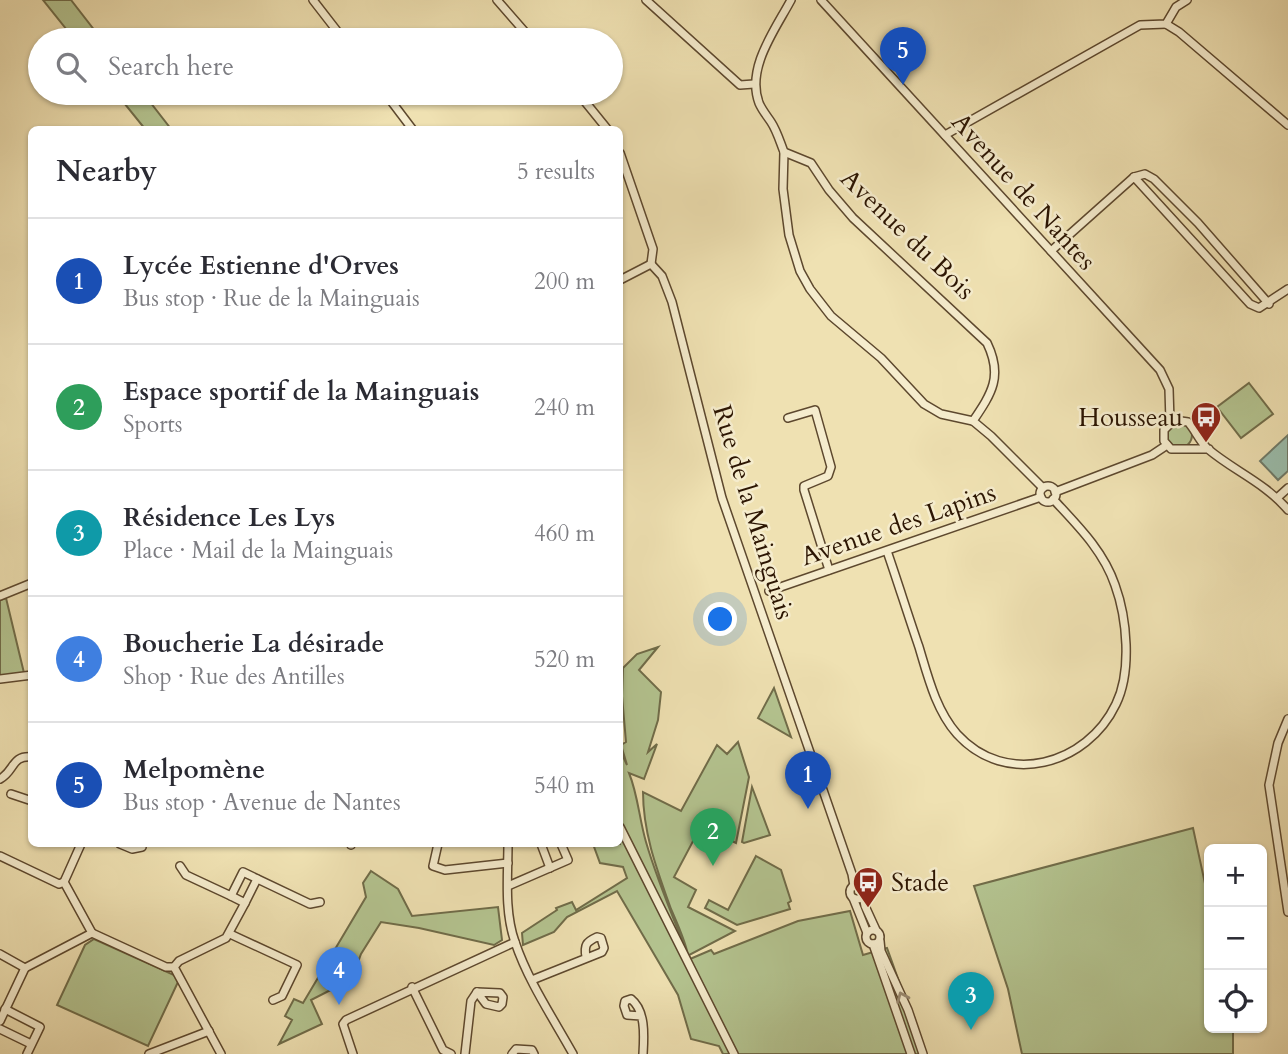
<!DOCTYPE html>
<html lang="en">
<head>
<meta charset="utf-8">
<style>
	:root { --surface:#fff; --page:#f2f2f3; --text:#2b2b33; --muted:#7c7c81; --line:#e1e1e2; --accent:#8f2418 }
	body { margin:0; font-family:Cardo,serif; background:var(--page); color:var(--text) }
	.controls { position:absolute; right:21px; bottom:21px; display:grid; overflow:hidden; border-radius:10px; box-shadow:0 2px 5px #0004 }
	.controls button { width:63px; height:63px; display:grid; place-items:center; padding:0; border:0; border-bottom:2px solid var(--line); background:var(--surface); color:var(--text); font:35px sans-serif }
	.you { position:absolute; left:721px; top:620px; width:24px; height:24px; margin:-18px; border:5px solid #fff; border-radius:50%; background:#1a73e8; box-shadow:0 0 0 10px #1a73e833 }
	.badge { display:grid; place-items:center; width:46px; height:46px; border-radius:50%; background:var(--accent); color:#fff; font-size:23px; font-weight:700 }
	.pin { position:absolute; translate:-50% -58px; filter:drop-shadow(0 2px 4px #0008) }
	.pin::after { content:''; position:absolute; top:37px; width:24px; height:21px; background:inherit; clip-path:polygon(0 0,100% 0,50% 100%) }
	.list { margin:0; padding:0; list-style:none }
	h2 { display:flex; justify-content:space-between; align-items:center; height:91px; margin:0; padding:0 28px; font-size:30px }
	h2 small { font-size:23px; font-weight:400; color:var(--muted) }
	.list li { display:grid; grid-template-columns:46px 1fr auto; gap:21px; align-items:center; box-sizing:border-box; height:126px; padding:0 28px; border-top:2px solid var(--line) }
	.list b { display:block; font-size:26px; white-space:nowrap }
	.list p { margin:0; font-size:23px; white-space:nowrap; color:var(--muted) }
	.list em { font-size:23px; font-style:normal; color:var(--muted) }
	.icon { flex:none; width:38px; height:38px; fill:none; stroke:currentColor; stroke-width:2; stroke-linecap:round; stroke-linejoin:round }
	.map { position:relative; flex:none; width:1288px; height:1054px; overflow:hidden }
	.search { position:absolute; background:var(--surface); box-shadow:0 2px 5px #0004; left:28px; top:28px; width:595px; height:77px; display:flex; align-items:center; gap:18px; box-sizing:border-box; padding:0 24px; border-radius:38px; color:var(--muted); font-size:26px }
	.panel { position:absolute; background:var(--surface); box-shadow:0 2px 5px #0004; left:28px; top:126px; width:595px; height:721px; border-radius:10px }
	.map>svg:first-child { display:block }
	.green { fill:#b4c490; stroke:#706c49; stroke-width:2 }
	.water { fill:#9abead; stroke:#6e7a69; stroke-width:2 }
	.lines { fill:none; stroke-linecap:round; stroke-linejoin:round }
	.minor-casing { stroke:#5d482e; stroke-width:10 }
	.minor { stroke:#f5eccd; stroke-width:7 }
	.oneway { stroke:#9b8b72 }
	.labels { text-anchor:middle; stroke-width:5; stroke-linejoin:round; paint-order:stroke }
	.street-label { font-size:26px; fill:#2c1502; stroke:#f5eccd }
	.poi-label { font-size:26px; fill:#2c1502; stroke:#f5eccd; text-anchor:end }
</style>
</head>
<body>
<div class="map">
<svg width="1288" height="1054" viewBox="0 0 1288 1054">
	<rect width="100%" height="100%" fill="#efe1b2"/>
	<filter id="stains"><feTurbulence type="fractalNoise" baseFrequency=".00286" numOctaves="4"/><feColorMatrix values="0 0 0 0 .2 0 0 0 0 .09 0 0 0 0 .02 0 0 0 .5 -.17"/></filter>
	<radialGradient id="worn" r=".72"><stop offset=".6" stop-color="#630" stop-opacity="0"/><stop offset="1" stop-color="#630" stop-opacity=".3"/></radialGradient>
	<!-- green -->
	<g class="green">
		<polygon points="43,0 71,0 102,40 75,40"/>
		<polygon points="116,93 143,93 171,129 145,129"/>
		<polygon points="1249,383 1273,414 1241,438 1217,407"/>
		<circle cx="1179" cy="435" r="13"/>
		<polygon points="6,598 24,673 0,676 0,600"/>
		<path d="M658,647L639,670L661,692L658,720L648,752L657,744L644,779L629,773C638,795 639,818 646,842C657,880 673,917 688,955C685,940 677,923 671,909C657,870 643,833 643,792L681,811L717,745L727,754L738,742L749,777L736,843L701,826L674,877L696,890L688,907L735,931L689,955L690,959L711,950L714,954L798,921L850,911L863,955L887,948L925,1054H723L719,1046L691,1039L678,995L617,891L567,917L554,932L523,945L522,933L557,910L556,908L572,902L576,910L627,878L623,867L600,863L593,844H620V750L627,765L621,745L626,742L622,696L623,668L637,654Z"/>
		<polygon points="774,688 791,737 758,718"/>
		<polygon points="752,787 770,835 744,843 742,842"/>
		<polygon points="1193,828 1209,902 1209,1028 1233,1028 1233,1054 1022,1054 1008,989 974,886"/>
		<polygon points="756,856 781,870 791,901 788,903 790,909 737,925 705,908 709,900 728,910"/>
		<polygon points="371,871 398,889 412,916 498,907 502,940 494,945 419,928 381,922 361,954 354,973 356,977 311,1000 322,1024 279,1044 292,1020 285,1016 294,999 303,1003 366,897 363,883"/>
		<polygon points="94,939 174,975 178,982 148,1046 57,1005 85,945"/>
	</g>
	<!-- water -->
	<polygon class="water" points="1288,435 1288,471 1278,480 1260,461"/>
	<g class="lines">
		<!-- minor casing -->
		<g class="minor-casing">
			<g id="minor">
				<polyline points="313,0 344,40"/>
				<polyline points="497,0 532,40"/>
				<polyline points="646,0 740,85 754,84"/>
				<path d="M791,0C775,30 746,68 759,103C762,110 767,116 771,122C777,131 780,142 784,152L811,163L829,190L853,218L987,343C1003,376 992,393 973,421L991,436L1043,488"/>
				<polyline points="821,0 1160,370 1169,389 1170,422"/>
				<polyline points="1166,24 1179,32 1288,125"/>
				<polyline points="385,93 413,130"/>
				<polyline points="578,93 608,130"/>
				<polyline points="945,135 1140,25 1166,24 1176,7 1187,0"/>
				<polyline points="784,152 783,189 789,235 800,271 810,289 831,316 881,358 924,404 941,414 973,421"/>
				<polyline points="620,153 653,249 651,264"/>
				<polyline points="1134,177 1145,174 1154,179 1198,223 1269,304"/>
				<polyline points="1051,251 1134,177 1250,304 1259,308 1288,289"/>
				<polyline points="651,264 662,276 672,302 722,498 852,874 854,886"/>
				<polyline points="620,280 651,264"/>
				<polyline points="788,418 815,410 831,467 828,476 804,486 804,490 829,570"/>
				<path d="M1209,449H1171L1164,441V430L1174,420L1188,422C1196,431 1199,441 1208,449C1234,471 1264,482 1288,510"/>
				<circle cx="1048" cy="494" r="8"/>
				<polyline points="1055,492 1152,455 1167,445"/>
				<polyline points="1277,498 1288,488"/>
				<path d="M887,551C898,583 908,615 919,647C928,677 936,710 957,734C1006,788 1087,765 1116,704C1132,671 1127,618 1115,585C1103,550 1077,525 1053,499"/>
				<polyline points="769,591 1041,497"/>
				<polyline points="0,596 32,583"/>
				<polyline points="0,679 32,675"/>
				<polyline points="1288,719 1278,743 1269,785 1288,912"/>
				<path d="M0,779C15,771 11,755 32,757"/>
				<polyline points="11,794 32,801"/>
				<polyline points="620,827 734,1054"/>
				<polyline points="81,844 64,882 92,933"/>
				<polyline points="120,844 132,849 142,847"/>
				<polyline points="438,844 433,866 445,870 508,863"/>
				<path d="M508,844C508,875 504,911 515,942C528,981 553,1018 573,1054"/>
				<polyline points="541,844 550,868"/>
				<polyline points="351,845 351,844"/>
				<polyline points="0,856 59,884 64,882"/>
				<polyline points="180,866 186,875 231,896 243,872 310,904 320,902"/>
				<circle cx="857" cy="892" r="7"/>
				<polyline points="508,886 568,860 561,844"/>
				<polyline points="231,896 245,903 257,879"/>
				<polyline points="863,896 865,906 876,930"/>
				<polyline points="853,898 867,933"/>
				<circle cx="873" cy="937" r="7"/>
				<polyline points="230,934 297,965 282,996 273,1000"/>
				<polyline points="880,941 881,951 908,1010 923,1054"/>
				<polyline points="873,944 911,1054"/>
				<polyline points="0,954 25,968"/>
				<polyline points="174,967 179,961 226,938 245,903"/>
				<path d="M532,980L602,952L604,948L601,938L597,937C586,942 584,945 586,957"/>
				<polyline points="412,987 443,1050 451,1054"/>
				<polygon points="477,992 500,993 503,997 502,1004 499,1007 486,1004"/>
				<polyline points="5,1009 40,1027 27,1054"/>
				<path d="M641,1016L627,1015L624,1006L625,1001L631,999C646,1011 644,1036 643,1054"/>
				<polyline points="0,1021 25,968 92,933 166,967 174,967 221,1054"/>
				<polyline points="0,1029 31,1044"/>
				<polyline points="149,1054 209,1031"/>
				<polyline points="353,1054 343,1024 346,1020 515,942"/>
				<polyline points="465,1054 471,1001 477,992"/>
				<polyline points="512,1054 516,1049 532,1050 534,1054"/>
			</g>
		</g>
		<!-- minor -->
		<use href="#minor" class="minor"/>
	</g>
	<!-- one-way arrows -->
	<defs><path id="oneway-chevron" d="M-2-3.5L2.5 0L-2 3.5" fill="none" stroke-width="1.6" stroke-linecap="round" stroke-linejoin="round" transform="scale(1.75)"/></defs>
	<use class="oneway" href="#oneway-chevron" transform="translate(902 997) rotate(-113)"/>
	<!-- icons -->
	<defs>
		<g id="bus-pin" transform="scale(1.575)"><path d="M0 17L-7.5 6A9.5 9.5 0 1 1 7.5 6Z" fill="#8f2418" stroke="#f5eccd"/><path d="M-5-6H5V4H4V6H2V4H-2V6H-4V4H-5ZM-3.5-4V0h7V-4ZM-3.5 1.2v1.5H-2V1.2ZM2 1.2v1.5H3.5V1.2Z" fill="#fff"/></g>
	</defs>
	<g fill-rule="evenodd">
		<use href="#bus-pin" x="1206" y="417"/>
		<use href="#bus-pin" x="868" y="882"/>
	</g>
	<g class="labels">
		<!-- street labels -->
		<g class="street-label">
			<text transform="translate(1024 191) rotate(48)" y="9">Avenue de Nantes</text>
			<text transform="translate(908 234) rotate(44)" y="9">Avenue du Bois</text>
			<text transform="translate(754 512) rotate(73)" y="9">Rue de la Mainguais</text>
			<text transform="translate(898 524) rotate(-19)" y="9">Avenue des Lapins</text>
		</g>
		<!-- poi labels -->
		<g class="poi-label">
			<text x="1183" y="426">Housseau</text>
			<text x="891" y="891" text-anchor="start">Stade</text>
		</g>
	</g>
	<rect width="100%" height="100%" filter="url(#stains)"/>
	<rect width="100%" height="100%" fill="url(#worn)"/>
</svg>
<div class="controls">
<button>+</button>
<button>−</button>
<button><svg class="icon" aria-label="locate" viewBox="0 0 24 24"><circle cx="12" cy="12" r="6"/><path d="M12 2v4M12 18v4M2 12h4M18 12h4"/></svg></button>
</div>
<div class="you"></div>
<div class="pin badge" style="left:808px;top:809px;background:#1a4fb4">1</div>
<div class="pin badge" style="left:713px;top:866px;background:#2e9e5b">2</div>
<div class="pin badge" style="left:971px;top:1030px;background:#0f9aa8">3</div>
<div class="pin badge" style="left:339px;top:1005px;background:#3f7fe0">4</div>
<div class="pin badge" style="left:903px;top:85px;background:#1a4fb4">5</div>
<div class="search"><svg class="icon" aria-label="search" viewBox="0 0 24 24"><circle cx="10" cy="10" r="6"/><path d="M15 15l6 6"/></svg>Search here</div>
<section class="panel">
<h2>Nearby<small>5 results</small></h2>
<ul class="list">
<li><span class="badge" style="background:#1a4fb4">1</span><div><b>Lycée Estienne d'Orves</b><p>Bus stop · Rue de la Mainguais</p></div><em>200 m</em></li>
<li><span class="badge" style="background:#2e9e5b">2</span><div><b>Espace sportif de la Mainguais</b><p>Sports</p></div><em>240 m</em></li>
<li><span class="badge" style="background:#0f9aa8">3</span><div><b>Résidence Les Lys</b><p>Place · Mail de la Mainguais</p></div><em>460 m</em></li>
<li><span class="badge" style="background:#3f7fe0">4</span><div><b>Boucherie La désirade</b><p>Shop · Rue des Antilles</p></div><em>520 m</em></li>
<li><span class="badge" style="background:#1a4fb4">5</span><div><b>Melpomène</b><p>Bus stop · Avenue de Nantes</p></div><em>540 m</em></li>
</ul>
</section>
</div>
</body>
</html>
